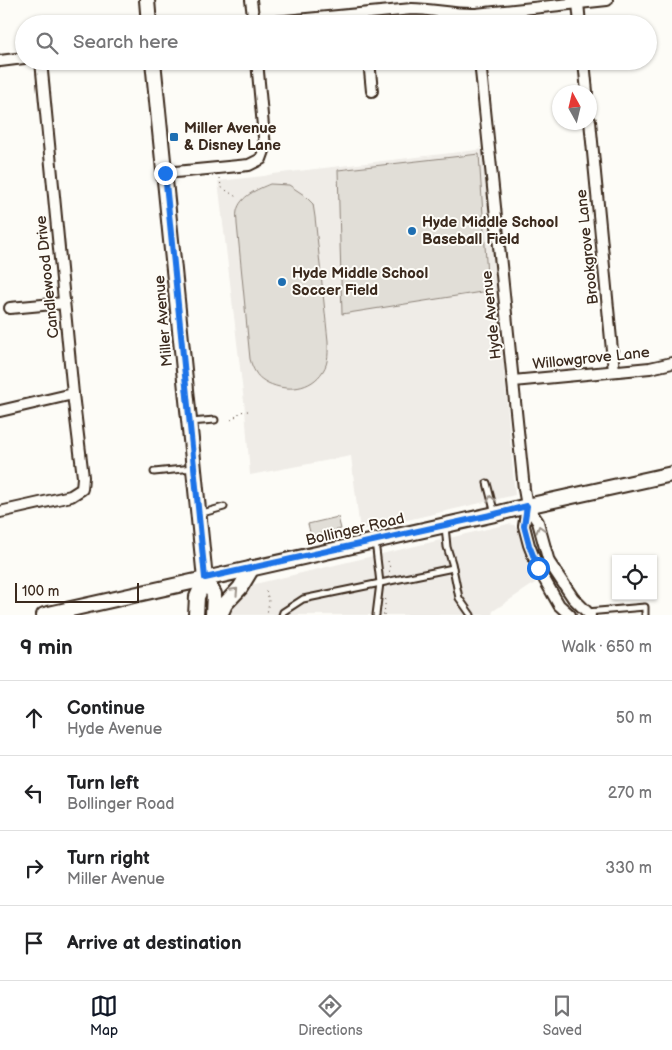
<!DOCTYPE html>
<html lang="en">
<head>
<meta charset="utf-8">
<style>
	:root { --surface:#fff; --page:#f6f6f6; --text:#202124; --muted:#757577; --line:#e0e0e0; --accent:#111827 }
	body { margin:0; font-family:"Balsamiq Sans",sans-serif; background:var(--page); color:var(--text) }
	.controls { position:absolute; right:15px; bottom:15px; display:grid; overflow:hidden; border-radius:0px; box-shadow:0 1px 4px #0004 }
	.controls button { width:45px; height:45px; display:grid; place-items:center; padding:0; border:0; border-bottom:1px solid var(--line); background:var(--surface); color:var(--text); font:25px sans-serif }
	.compass { position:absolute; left:552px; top:85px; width:45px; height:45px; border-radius:50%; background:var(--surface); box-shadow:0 1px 4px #0004; rotate:352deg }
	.scale { position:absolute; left:15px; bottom:12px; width:124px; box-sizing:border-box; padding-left:5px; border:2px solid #3b2a1e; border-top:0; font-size:14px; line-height:18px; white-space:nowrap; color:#3b2a1e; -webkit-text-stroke:4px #fdfcf7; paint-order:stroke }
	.stop { position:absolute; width:15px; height:15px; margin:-11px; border:4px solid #1a73e8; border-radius:50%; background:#fff }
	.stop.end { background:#1a73e8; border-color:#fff; box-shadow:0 1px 5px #0008 }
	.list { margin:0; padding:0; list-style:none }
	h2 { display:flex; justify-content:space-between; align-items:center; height:65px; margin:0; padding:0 20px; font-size:21px }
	h2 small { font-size:16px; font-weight:400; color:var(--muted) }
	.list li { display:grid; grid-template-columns:32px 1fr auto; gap:15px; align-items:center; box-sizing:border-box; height:75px; padding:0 20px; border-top:1px solid var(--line) }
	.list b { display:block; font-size:19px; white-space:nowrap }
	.list p { margin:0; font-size:16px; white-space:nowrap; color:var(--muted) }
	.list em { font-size:16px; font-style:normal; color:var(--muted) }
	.icon { flex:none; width:28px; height:28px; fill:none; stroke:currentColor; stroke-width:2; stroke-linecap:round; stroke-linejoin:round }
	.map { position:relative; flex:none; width:672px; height:615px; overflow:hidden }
	.search { position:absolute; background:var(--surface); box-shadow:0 1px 4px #0004; left:15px; right:15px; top:15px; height:55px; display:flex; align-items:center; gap:12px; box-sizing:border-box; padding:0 18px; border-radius:28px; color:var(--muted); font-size:19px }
	.sheet { height:365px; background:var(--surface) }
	nav { display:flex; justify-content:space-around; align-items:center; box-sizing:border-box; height:70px; border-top:1px solid var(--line); background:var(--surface); font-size:14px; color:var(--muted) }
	nav a { display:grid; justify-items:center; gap:2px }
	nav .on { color:var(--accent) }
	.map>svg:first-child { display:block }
	.built { fill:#efece7 }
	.green { fill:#e1ded7; stroke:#8e847a }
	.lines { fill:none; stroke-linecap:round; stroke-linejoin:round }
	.service-casing { stroke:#3b2a1e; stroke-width:9 }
	.minor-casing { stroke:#3b2a1e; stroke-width:14 }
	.secondary-casing { stroke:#3b2a1e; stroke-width:18 }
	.path { stroke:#3b2a1e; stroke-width:1; stroke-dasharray:1 4; stroke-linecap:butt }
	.service { stroke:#fdfcf7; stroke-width:5 }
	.minor { stroke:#fdfcf7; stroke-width:10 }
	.secondary { stroke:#fdfcf7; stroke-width:14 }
	.oneway { stroke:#9c938a }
	.route { stroke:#1a73e8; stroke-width:6 }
	.poi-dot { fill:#1f6fb2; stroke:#fdfcf7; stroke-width:2 }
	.labels { text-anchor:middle; stroke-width:4; stroke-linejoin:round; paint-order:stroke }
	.poi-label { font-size:15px; font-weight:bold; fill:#3b2a1e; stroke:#fdfcf7; text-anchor:start }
	.street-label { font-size:15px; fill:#3b2a1e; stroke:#fdfcf7 }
</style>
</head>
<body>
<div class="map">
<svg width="672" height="615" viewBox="0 0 672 615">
	<rect width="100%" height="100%" fill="#fdfcf7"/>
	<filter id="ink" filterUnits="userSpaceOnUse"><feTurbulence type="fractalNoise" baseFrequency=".02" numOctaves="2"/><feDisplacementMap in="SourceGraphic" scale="10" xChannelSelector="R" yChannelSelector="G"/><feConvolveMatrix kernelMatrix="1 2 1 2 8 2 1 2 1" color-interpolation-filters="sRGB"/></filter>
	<g filter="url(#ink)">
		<!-- built -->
		<g class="built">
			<polygon points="485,149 515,495 360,531 351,456 250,475 245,410 218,181 264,176 273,174"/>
			<polygon points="508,524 514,525 519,531 528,559 538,581 493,611 492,615 224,615 248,587 255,584"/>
		</g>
		<!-- green -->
		<g class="green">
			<polygon points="479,154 488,291 342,314 338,170"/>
			<path d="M270,184L289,185L304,195L313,204L315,217L328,341C328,351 329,362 323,371C311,390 287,392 268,383C264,381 258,377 256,373C253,369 251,363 250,359L237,224C237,220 236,215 237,211C240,196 258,189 270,184Z"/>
			<polygon points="338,517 341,529 311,536 308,524"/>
		</g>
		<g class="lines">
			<!-- service casing -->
			<g class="service-casing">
				<g id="service">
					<polyline points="190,422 215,420"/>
					<polyline points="154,472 193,468"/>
					<polyline points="487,483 495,514"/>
					<polyline points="199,514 224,507"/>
					<polyline points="445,526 447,547 452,563 459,598 471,615"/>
					<polyline points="375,541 380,583 376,615"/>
					<polyline points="587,612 645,607 645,615"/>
					<polyline points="282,615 283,612 303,599 453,568"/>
				</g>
			</g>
			<!-- minor casing -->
			<g class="minor-casing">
				<g id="minor">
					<path d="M251,0L254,24L412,9C433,9 454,15 476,14L607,0"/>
					<polyline points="578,3 580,24"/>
					<polyline points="0,61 24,58"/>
					<polyline points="369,61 372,91"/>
					<polyline points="480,61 524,489 527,506 524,526 529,545 538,568 559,605 570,615"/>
					<polyline points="584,61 587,92"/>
					<polyline points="590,121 614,371"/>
					<polyline points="165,173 249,165 261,159 265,148 257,61"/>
					<polyline points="10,308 64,303"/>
					<polyline points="513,381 650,368 672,363"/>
					<polyline points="0,411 73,394"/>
					<polyline points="527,506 538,522 549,562 573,598 590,615"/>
					<polyline points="0,512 71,496 82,489 83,477 73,394 41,61"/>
				</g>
			</g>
			<!-- secondary casing -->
			<g class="secondary-casing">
				<g id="secondary">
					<polyline points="147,0 149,24"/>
					<polyline points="153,61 205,579 214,594 213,615"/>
					<polyline points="44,615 495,514 527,506 672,474"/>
					<polyline points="196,615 197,597 205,579"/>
					<polyline points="220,615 225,604 240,588 252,568"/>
				</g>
			</g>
			<!-- path -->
			<g class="path">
				<polyline points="220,178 221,187 238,198"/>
				<polyline points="231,420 239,414 239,412 248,411"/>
				<polyline points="388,561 390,568 389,575"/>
				<polyline points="266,591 269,600 267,615"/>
				<polyline points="384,615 386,596"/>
			</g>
			<!-- service -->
			<use href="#service" class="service"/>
			<!-- minor -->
			<use href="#minor" class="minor"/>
			<!-- secondary -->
			<use href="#secondary" class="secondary"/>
		</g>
		<!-- one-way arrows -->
		<defs><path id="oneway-chevron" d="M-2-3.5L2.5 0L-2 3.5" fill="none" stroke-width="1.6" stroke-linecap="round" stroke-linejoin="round" transform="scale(1.25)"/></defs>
		<g class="oneway">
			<use href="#oneway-chevron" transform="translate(491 499) rotate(-103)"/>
			<use href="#oneway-chevron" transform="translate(540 529) rotate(-107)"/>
			<use href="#oneway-chevron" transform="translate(235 591) rotate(-47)"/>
		</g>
	</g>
	<g class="lines" filter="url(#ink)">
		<!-- route -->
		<polyline class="route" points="165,173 205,578 495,514 527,506 524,526 529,545 538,568"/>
	</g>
	<!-- markers -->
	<g class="poi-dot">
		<rect x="169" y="132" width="10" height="10" rx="2.5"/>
		<circle cx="412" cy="231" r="5"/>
		<circle cx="282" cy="282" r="5"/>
	</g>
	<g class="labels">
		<!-- poi labels -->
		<g class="poi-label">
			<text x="184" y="133">Miller Avenue<tspan x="184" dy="17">&amp; Disney Lane</tspan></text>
			<text x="422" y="227">Hyde Middle School<tspan x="422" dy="17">Baseball Field</tspan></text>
			<text x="292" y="278">Hyde Middle School<tspan x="292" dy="17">Soccer Field</tspan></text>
		</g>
		<!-- street labels -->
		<g class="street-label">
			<text transform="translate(587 247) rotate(-96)" y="5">Brookgrove Lane</text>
			<text transform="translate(47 277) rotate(-96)" y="5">Candlewood Drive</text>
			<text transform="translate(491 315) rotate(-96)" y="5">Hyde Avenue</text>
			<text transform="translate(163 321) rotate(-95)" y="5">Miller Avenue</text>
			<text transform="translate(591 358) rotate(-6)" y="5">Willowgrove Lane</text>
			<text transform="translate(355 529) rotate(-13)" y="5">Bollinger Road</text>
		</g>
	</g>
</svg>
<div class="controls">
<button><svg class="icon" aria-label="locate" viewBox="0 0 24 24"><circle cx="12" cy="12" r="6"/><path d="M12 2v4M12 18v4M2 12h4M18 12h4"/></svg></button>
</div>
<svg class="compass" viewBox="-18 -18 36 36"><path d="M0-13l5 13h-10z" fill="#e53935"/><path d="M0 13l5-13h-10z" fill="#757577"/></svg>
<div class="scale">100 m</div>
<div class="stop" style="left:538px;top:568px"></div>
<div class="stop end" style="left:165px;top:173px"></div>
<div class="search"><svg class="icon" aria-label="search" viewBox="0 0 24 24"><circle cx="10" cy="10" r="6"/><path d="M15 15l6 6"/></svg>Search here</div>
</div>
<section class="sheet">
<h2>9 min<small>Walk · 650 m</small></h2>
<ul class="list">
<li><svg class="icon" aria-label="ahead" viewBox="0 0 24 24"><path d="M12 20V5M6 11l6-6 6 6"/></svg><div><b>Continue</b><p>Hyde Avenue</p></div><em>50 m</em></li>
<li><svg class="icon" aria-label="left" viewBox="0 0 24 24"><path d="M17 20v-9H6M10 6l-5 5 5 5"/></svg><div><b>Turn left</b><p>Bollinger Road</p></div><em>270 m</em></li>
<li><svg class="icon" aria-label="right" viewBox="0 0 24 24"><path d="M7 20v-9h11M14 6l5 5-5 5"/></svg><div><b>Turn right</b><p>Miller Avenue</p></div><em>330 m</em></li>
<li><svg class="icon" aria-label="arrive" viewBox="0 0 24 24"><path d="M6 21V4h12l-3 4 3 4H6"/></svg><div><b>Arrive at destination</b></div></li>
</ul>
</section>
<nav>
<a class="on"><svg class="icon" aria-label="map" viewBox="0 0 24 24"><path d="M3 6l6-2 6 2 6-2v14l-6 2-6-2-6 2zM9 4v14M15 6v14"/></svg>Map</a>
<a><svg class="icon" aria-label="directions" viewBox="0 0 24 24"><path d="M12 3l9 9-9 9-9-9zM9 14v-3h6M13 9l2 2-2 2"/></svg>Directions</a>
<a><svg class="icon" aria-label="saved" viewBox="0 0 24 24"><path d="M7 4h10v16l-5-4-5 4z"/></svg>Saved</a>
</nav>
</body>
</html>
